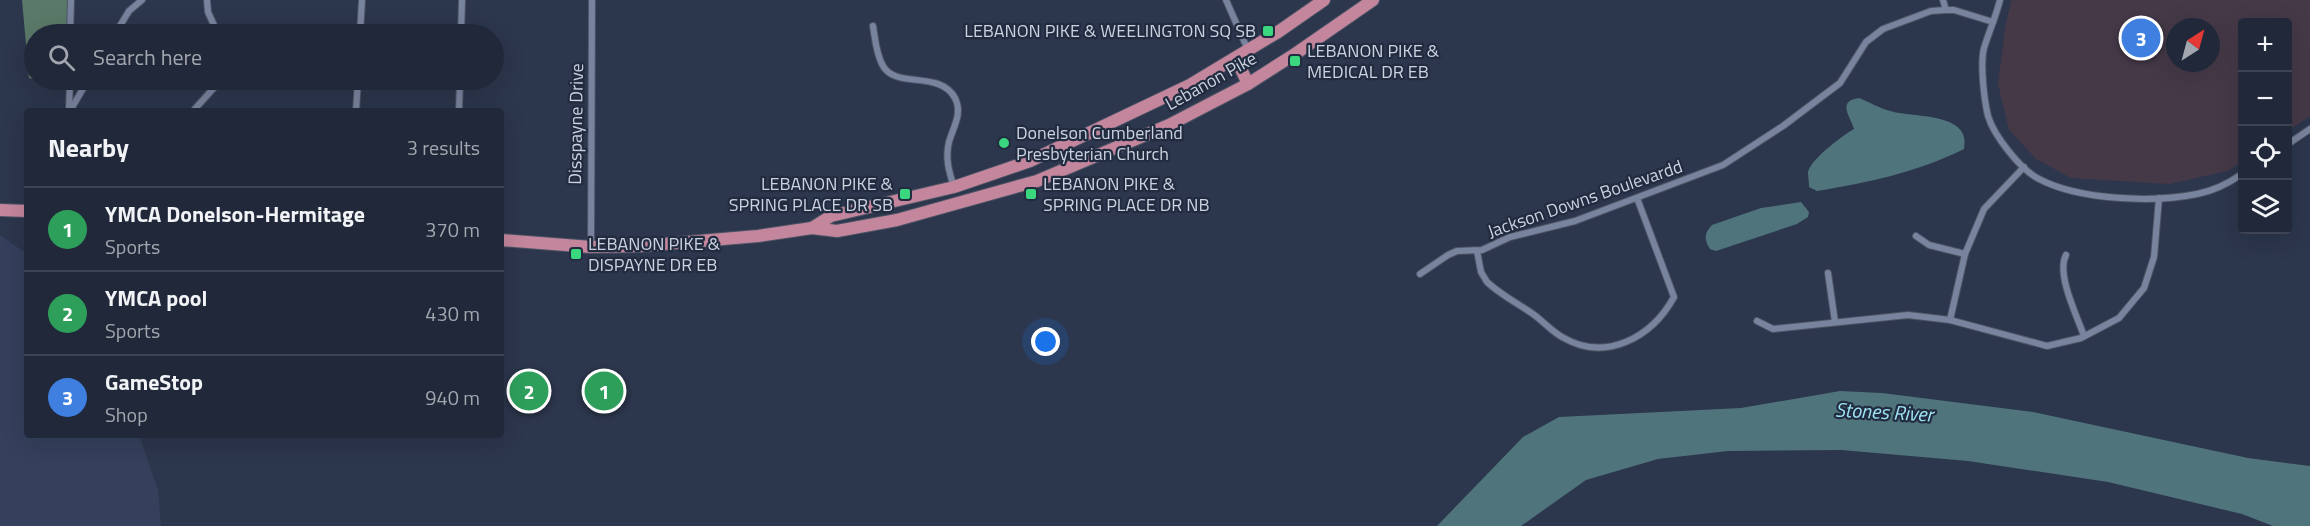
<!DOCTYPE html>
<html lang="en">
<head>
<meta charset="utf-8">
<style>
	:root { --surface:#212839; --page:#2d3444; --text:#f1f3f6; --muted:#a2a6ae; --line:#3e4453; --accent:#ea580c }
	body { margin:0; font-family:"Titillium Web",sans-serif; background:var(--page); color:var(--text) }
	.controls { position:absolute; right:18px; top:18px; display:grid; overflow:hidden; border-radius:6px; box-shadow:0 6px 24px #0002 }
	.controls button { width:54px; height:54px; display:grid; place-items:center; padding:0; border:0; border-bottom:2px solid var(--line); background:var(--surface); color:var(--text); font:30px sans-serif }
	.compass { position:absolute; left:2166px; top:18px; width:54px; height:54px; border-radius:50%; background:var(--surface); box-shadow:0 6px 24px #0002; rotate:36deg }
	.you { position:absolute; left:1046px; top:342px; width:21px; height:21px; margin:-15px; border:4px solid #fff; border-radius:50%; background:#1a73e8; box-shadow:0 0 0 9px #1a73e833 }
	.badge { display:grid; place-items:center; width:39px; height:39px; border-radius:50%; background:var(--accent); color:#fff; font-size:20px; font-weight:700 }
	.pin { position:absolute; translate:-50% -50%; border:3px solid #fff; box-shadow:0 2px 6px #0006 }
	.list { margin:0; padding:0; list-style:none }
	h2 { display:flex; justify-content:space-between; align-items:center; height:78px; margin:0; padding:0 24px; font-size:26px }
	h2 small { font-size:20px; font-weight:400; color:var(--muted) }
	.list li { display:grid; grid-template-columns:39px 1fr auto; gap:18px; align-items:center; box-sizing:border-box; height:84px; padding:0 24px; border-top:2px solid var(--line) }
	.list b { display:block; font-size:22px; white-space:nowrap }
	.list p { margin:0; font-size:20px; white-space:nowrap; color:var(--muted) }
	.list em { font-size:20px; font-style:normal; color:var(--muted) }
	.icon { flex:none; width:33px; height:33px; fill:none; stroke:currentColor; stroke-width:2; stroke-linecap:round; stroke-linejoin:round }
	.map { position:relative; flex:none; width:2310px; height:526px; overflow:hidden }
	.search { position:absolute; background:var(--surface); box-shadow:0 6px 24px #0002; left:24px; top:24px; width:480px; height:66px; display:flex; align-items:center; gap:15px; box-sizing:border-box; padding:0 21px; border-radius:33px; color:var(--muted); font-size:22px }
	.panel { position:absolute; background:var(--surface); box-shadow:0 6px 24px #0002; left:24px; top:108px; width:480px; height:330px; border-radius:6px }
	.map>svg:first-child { display:block }
	.commercial { fill:#453948; fill-rule:evenodd }
	.built { fill:#34405c }
	.forest { fill:#5b7968 }
	.water { fill:#50747c }
	.lines { fill:none; stroke-linecap:round; stroke-linejoin:round }
	.minor-casing { stroke:#4c5365; stroke-width:8 }
	.primary-casing { stroke:#4c5365; stroke-width:14 }
	.minor { stroke:#78839d; stroke-width:6 }
	.primary { stroke:#c4869c; stroke-width:12 }
	.poi-dot { fill:#3ad77f; stroke:#222c41; stroke-width:2 }
	.labels { text-anchor:middle; stroke-width:4.5; stroke-linejoin:round; paint-order:stroke }
	.poi-label { font-size:18px; fill:#cbd1df; stroke:#222c41; text-anchor:start }
	.street-label { font-size:18px; fill:#cbd1df; stroke:#222c41 }
	.water-label { font-size:20px; font-style:italic; fill:#9ee4f3; stroke:#222c41 }
</style>
</head>
<body>
<div class="map">
<svg width="2310" height="526" viewBox="0 0 2310 526">
	<rect width="100%" height="100%" fill="#2c364c"/>
	<!-- commercial -->
	<path class="commercial" d="M2011,0H2310V116L2288,131V22H2242V161L2228,171L2169,184L2071,178L2036,159L2009,130L1998,84L2005,29ZM2175,27H2211V63H2175Z"/>
	<!-- built -->
	<polygon class="built" points="0,235 27,254 27,435 139,435 158,490 161,526 0,526"/>
	<!-- forest -->
	<polygon class="forest" points="22,0 72,0 71,34 34,34 34,80 70,80 70,88 29,78"/>
	<!-- water -->
	<g class="water">
		<path d="M1859,98C1869,102 1879,108 1890,111C1914,118 1972,112 1964,149C1918,172 1867,183 1817,191L1809,187C1809,182 1808,176 1808,172C1811,159 1842,136 1854,129C1851,117 1836,101 1859,98Z"/>
		<path d="M1801,202L1809,212L1808,217L1797,224L1716,251L1710,249C1704,240 1704,233 1712,225L1761,208Z"/>
		<polygon points="521,374 539,375 537,379 536,405 520,404"/>
		<polygon points="1840,391 1882,393 2033,412 2248,458 2310,466 2310,526 2273,526 2242,514 2108,482 1968,461 1841,450 1728,451 1658,459 1586,480 1521,526 1437,526 1523,437 1559,417 1741,408"/>
	</g>
	<g class="lines">
		<!-- minor casing -->
		<g class="minor-casing">
			<g id="minor">
				<polyline points="207,0 208,12 218,34"/>
				<polyline points="1226,0 1248,50"/>
				<polyline points="1943,0 1946,10"/>
				<path d="M2000,0C1996,16 1989,32 1984,48C1980,64 1984,99 1988,116C1994,136 2021,170 2039,179C2079,200 2153,203 2197,194C2213,191 2229,183 2242,174"/>
				<path d="M873,26C875,38 876,54 883,66C896,89 940,70 955,98C963,114 953,127 949,142C945,158 949,172 954,187"/>
				<polyline points="70,34 71,0"/>
				<polyline points="115,34 129,11 142,0"/>
				<polyline points="297,34 298,34"/>
				<polyline points="360,34 362,0"/>
				<polyline points="461,34 462,0"/>
				<polyline points="69,110 70,80"/>
				<polyline points="70,111 88,80"/>
				<polyline points="193,111 221,80"/>
				<polyline points="356,111 358,80"/>
				<polyline points="459,111 460,80"/>
				<polyline points="2288,144 2310,129"/>
				<polyline points="1916,236 1929,245 1965,254"/>
				<polyline points="591,247 592,0"/>
				<path d="M1477,251L1481,272L1487,282C1501,295 1517,303 1533,314C1543,321 1551,331 1562,337C1606,363 1652,337 1674,297L1637,198"/>
				<path d="M2066,255C2056,274 2077,316 2084,336"/>
				<polyline points="1828,273 1835,322"/>
				<polyline points="1420,274 1448,255 1457,251 1482,250 1510,237 1575,221 1723,165 1783,126 1840,83 1866,42 1883,29 1931,11 1946,10 1954,10 1993,22"/>
				<polyline points="1950,320 1965,254 1984,209 2024,167"/>
				<polyline points="1757,321 1773,329 1908,315 1950,320 2047,346 2081,338 2119,318 2144,288 2154,257 2159,198"/>
			</g>
		</g>
		<!-- primary casing -->
		<g class="primary-casing">
			<g id="primary">
				<polyline points="1236,58 1248,84"/>
				<polyline points="0,210 27,211"/>
				<polyline points="812,228 831,216 954,187 1030,161 1190,85 1278,32 1324,0"/>
				<polyline points="501,240 591,247 641,246 758,236 812,228 837,231 897,220 1037,181 1169,125 1248,84 1295,54 1373,0"/>
			</g>
		</g>
		<!-- minor -->
		<use href="#minor" class="minor"/>
		<!-- primary -->
		<use href="#primary" class="primary"/>
	</g>
	<!-- markers -->
	<g class="poi-dot">
		<rect x="1262" y="25" width="12" height="12" rx="3"/>
		<rect x="1289" y="55" width="12" height="12" rx="3"/>
		<circle cx="1004" cy="143" r="6"/>
		<rect x="899" y="188" width="12" height="12" rx="3"/>
		<rect x="1025" y="188" width="12" height="12" rx="3"/>
		<rect x="570" y="248" width="12" height="12" rx="3"/>
	</g>
	<g class="labels">
		<!-- poi labels -->
		<g class="poi-label">
			<text x="1256" y="37" text-anchor="end">LEBANON PIKE &amp; WEELINGTON SQ SB</text>
			<text x="1307" y="57">LEBANON PIKE &amp;<tspan x="1307" dy="21">MEDICAL DR EB</tspan></text>
			<text x="1016" y="139">Donelson Cumberland<tspan x="1016" dy="21">Presbyterian Church</tspan></text>
			<text x="893" y="190" text-anchor="end">LEBANON PIKE &amp;<tspan x="893" dy="21">SPRING PLACE DR SB</tspan></text>
			<text x="1043" y="190">LEBANON PIKE &amp;<tspan x="1043" dy="21">SPRING PLACE DR NB</tspan></text>
			<text x="588" y="250">LEBANON PIKE &amp;<tspan x="588" dy="21">DISPAYNE DR EB</tspan></text>
		</g>
		<!-- street labels -->
		<g class="street-label">
			<text transform="translate(1211 81) rotate(-29)" y="6">Lebanon Pike</text>
			<text transform="translate(576 124) rotate(-89)" y="6">Disspayne Drive</text>
			<text transform="translate(1585 199) rotate(-19)" y="6">Jackson Downs Boulevardd</text>
		</g>
		<!-- water labels -->
		<g class="water-label">
			<text transform="translate(1884 412) rotate(3)" y="7">Stones River</text>
		</g>
	</g>
</svg>
<div class="controls">
<button>+</button>
<button>−</button>
<button><svg class="icon" aria-label="locate" viewBox="0 0 24 24"><circle cx="12" cy="12" r="6"/><path d="M12 2v4M12 18v4M2 12h4M18 12h4"/></svg></button>
<button><svg class="icon" aria-label="layers" viewBox="0 0 24 24"><path d="M12 4l9 5-9 5-9-5zM3 14l9 5 9-5"/></svg></button>
</div>
<svg class="compass" viewBox="-18 -18 36 36"><path d="M0-13l5 13h-10z" fill="#e53935"/><path d="M0 13l5-13h-10z" fill="#a2a6ae"/></svg>
<div class="you"></div>
<div class="pin badge" style="left:604px;top:391px;background:#2e9e5b">1</div>
<div class="pin badge" style="left:529px;top:391px;background:#2e9e5b">2</div>
<div class="pin badge" style="left:2141px;top:38px;background:#3f7fe0">3</div>
<div class="search"><svg class="icon" aria-label="search" viewBox="0 0 24 24"><circle cx="10" cy="10" r="6"/><path d="M15 15l6 6"/></svg>Search here</div>
<section class="panel">
<h2>Nearby<small>3 results</small></h2>
<ul class="list">
<li><span class="badge" style="background:#2e9e5b">1</span><div><b>YMCA Donelson-Hermitage</b><p>Sports</p></div><em>370 m</em></li>
<li><span class="badge" style="background:#2e9e5b">2</span><div><b>YMCA pool</b><p>Sports</p></div><em>430 m</em></li>
<li><span class="badge" style="background:#3f7fe0">3</span><div><b>GameStop</b><p>Shop</p></div><em>940 m</em></li>
</ul>
</section>
</div>
</body>
</html>
